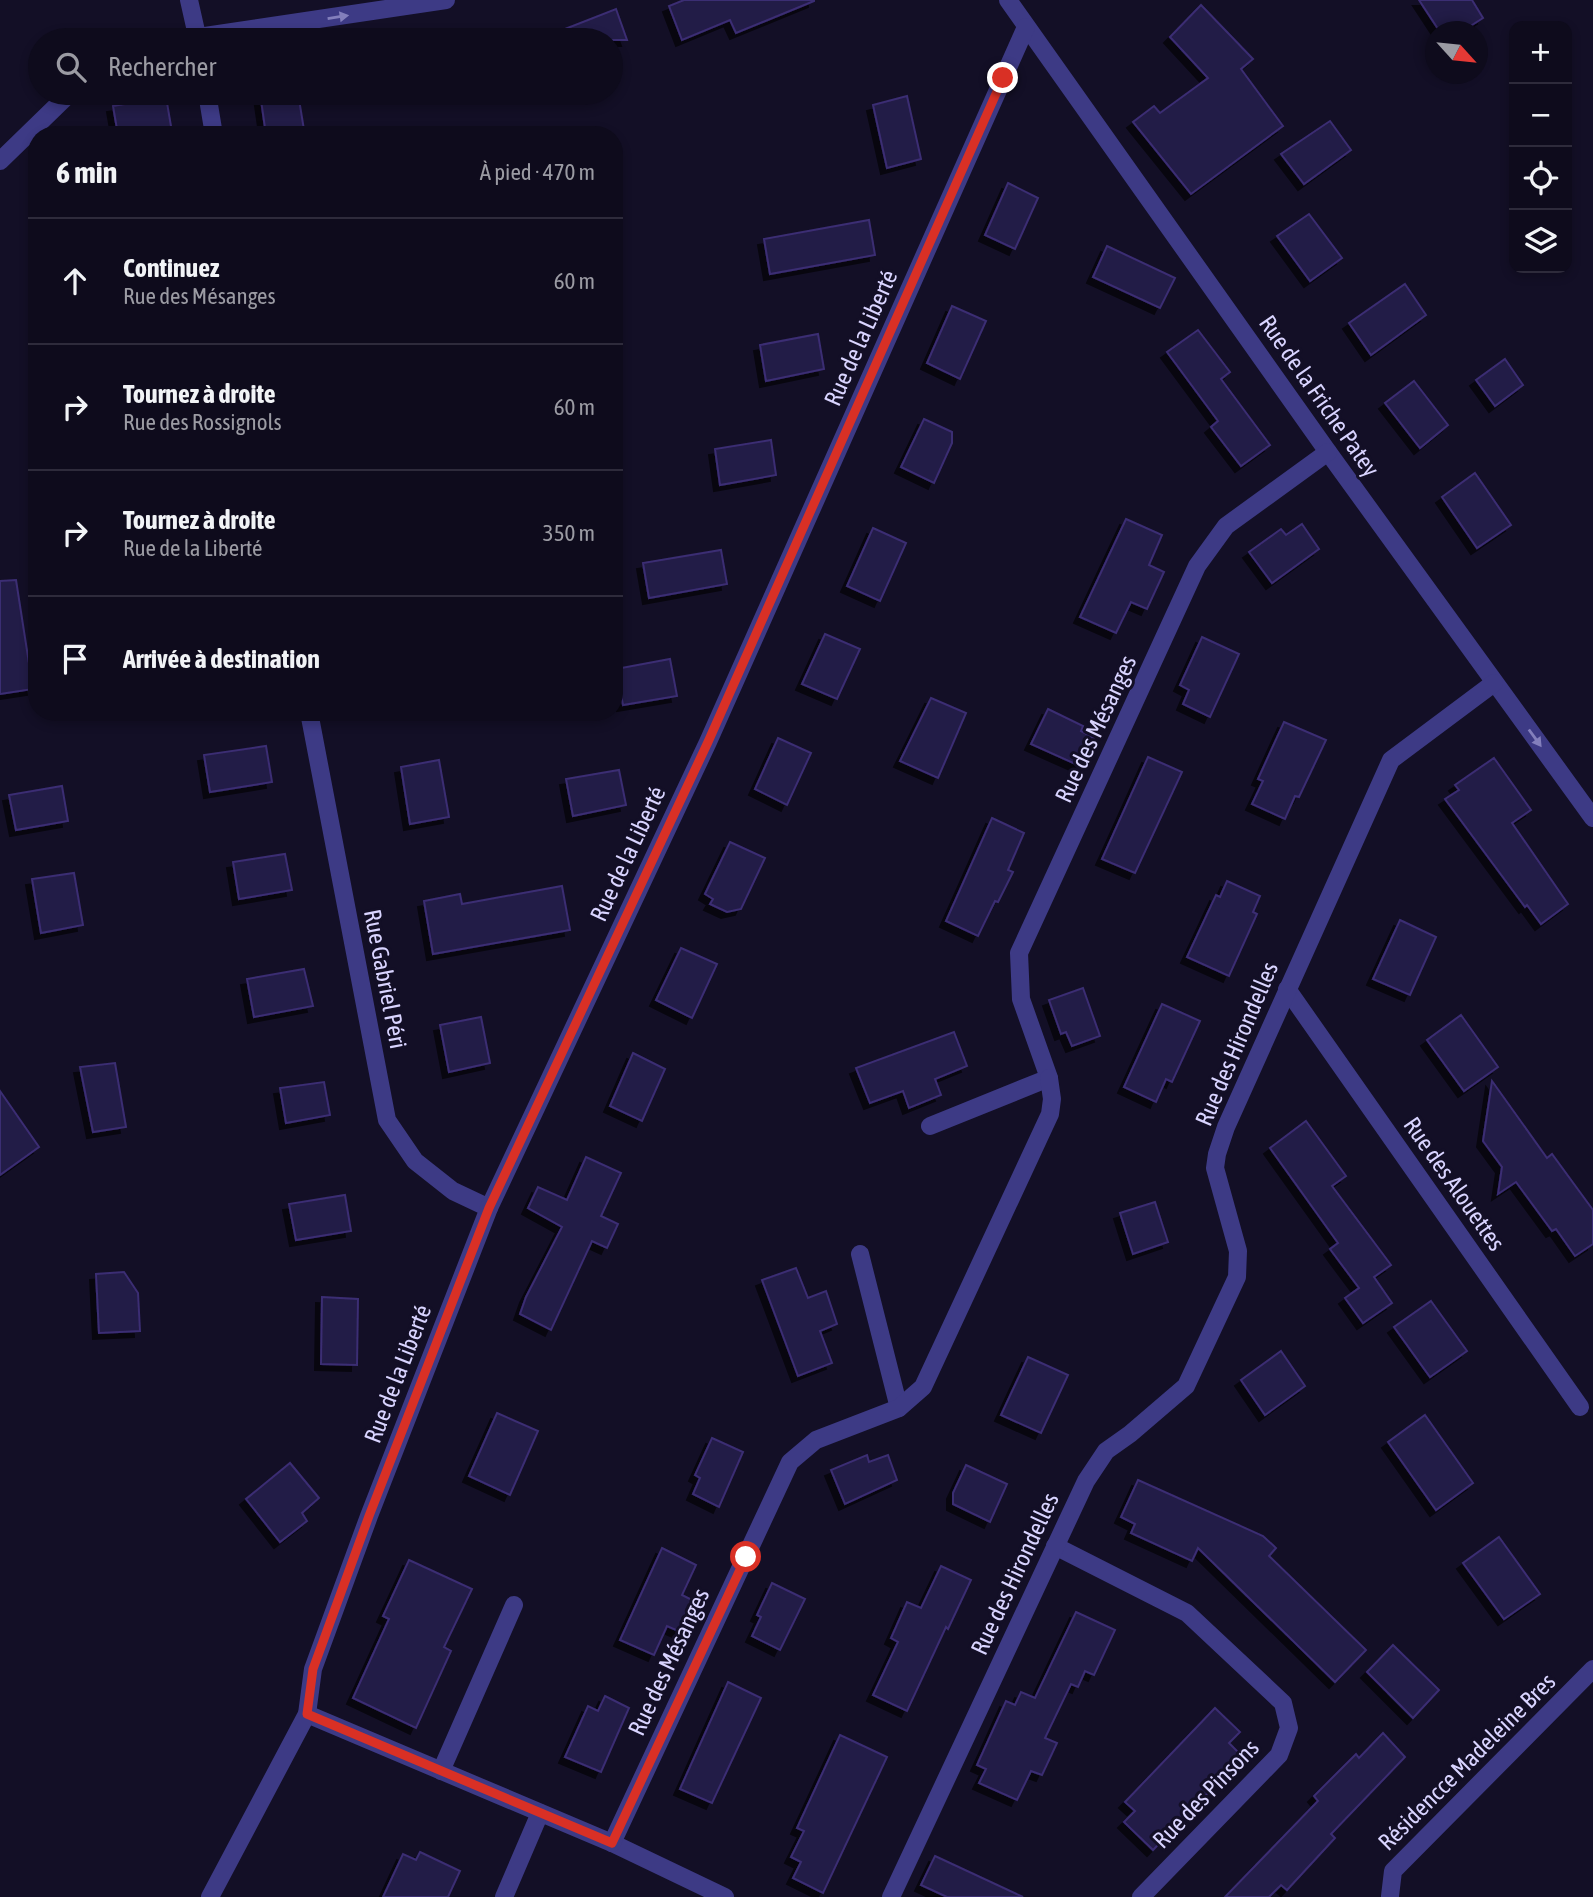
<!DOCTYPE html>
<html lang="fr">
<head>
<meta charset="utf-8">
<style>
	:root { --surface:#0e0b1c; --page:#171425; --text:#f1f3f6; --muted:#9b9ba3; --line:#2e2b3b }
	body { margin:0; font-family:"Asap Condensed",sans-serif; background:var(--page); color:var(--text) }
	.controls { position:absolute; right:21px; top:21px; display:grid; overflow:hidden; border-radius:14px; box-shadow:0 4px 10px #0003 }
	.controls button { width:63px; height:63px; display:grid; place-items:center; padding:0; border:0; border-bottom:2px solid var(--line); background:var(--surface); color:var(--text); font:35px sans-serif }
	.compass { position:absolute; left:1425px; top:21px; width:63px; height:63px; border-radius:50%; background:var(--surface); box-shadow:0 4px 10px #0003; rotate:117deg }
	.stop { position:absolute; width:21px; height:21px; margin:-16px; border:5px solid #d93025; border-radius:50%; background:#fff }
	.stop.end { background:#d93025; border-color:#fff; box-shadow:0 2px 7px #0008 }
	.list { margin:0; padding:0; list-style:none }
	h2 { display:flex; justify-content:space-between; align-items:center; height:91px; margin:0; padding:0 28px; font-size:30px }
	h2 small { font-size:23px; font-weight:400; color:var(--muted) }
	.list li { display:grid; grid-template-columns:46px 1fr auto; gap:21px; align-items:center; box-sizing:border-box; height:126px; padding:0 28px; border-top:2px solid var(--line) }
	.list b { display:block; font-size:26px; white-space:nowrap }
	.list p { margin:0; font-size:23px; white-space:nowrap; color:var(--muted) }
	.list em { font-size:23px; font-style:normal; color:var(--muted) }
	.icon { flex:none; width:38px; height:38px; fill:none; stroke:currentColor; stroke-width:2; stroke-linecap:round; stroke-linejoin:round }
	.map { position:relative; flex:none; width:1593px; height:1897px; overflow:hidden }
	.search { position:absolute; background:var(--surface); box-shadow:0 4px 10px #0003; left:28px; top:28px; width:595px; height:77px; display:flex; align-items:center; gap:18px; box-sizing:border-box; padding:0 24px; border-radius:38px; color:var(--muted); font-size:26px }
	.panel { position:absolute; background:var(--surface); box-shadow:0 4px 10px #0003; left:28px; top:126px; width:595px; height:595px; border-radius:28px }
	.map>svg:first-child { display:block }
	.building { fill:#241b47; stroke:#3b2d73; stroke-width:2; filter:url(#shadow) }
	.lines { fill:none; stroke-linecap:round; stroke-linejoin:round }
	.minor { stroke:#3d3a85; stroke-width:18 }
	.oneway { fill:#837fbc }
	.route { stroke:#d93025; stroke-width:9 }
	.labels { text-anchor:middle; stroke-width:6; stroke-linejoin:round; paint-order:stroke }
	.street-label { font-size:24px; fill:#d9d4ff; stroke:#130f26 }
</style>
</head>
<body>
<div class="map">
<svg width="1593" height="1897" viewBox="0 0 1593 1897">
	<defs>
		<filter id="shadow"><feDropShadow dx="-6" dy="6" stdDeviation="0" flood-color="#0009"/></filter>
	</defs>
	<rect width="100%" height="100%" fill="#130f26"/>
	<!-- building -->
	<g class="building">
		<polygon points="684,0 814,0 814,1 736,33 730,20 682,40 669,6"/>
		<polygon points="1419,0 1472,0 1483,18 1461,32 1440,32"/>
		<polygon points="1201,5 1253,59 1241,69 1283,126 1191,194 1133,122 1154,106 1160,113 1208,78 1170,37"/>
		<polygon points="616,9 627,40 542,40 542,38"/>
		<polygon points="260,93 298,93 304,130 266,135"/>
		<polygon points="907,96 921,159 887,168 873,105"/>
		<polygon points="166,97 172,132 156,135 118,135 113,106"/>
		<polygon points="1330,121 1351,150 1304,184 1281,154"/>
		<polygon points="1008,183 1038,198 1015,249 985,235"/>
		<polygon points="1309,214 1342,258 1310,281 1277,236"/>
		<polygon points="869,220 875,255 770,274 764,239"/>
		<polygon points="1107,246 1175,278 1160,308 1093,277"/>
		<polygon points="1405,284 1426,315 1371,355 1349,323"/>
		<polygon points="952,306 986,321 960,379 927,363"/>
		<polygon points="1198,330 1230,372 1221,379 1270,445 1241,466 1211,427 1218,421 1167,352"/>
		<polygon points="818,334 824,369 766,381 760,345"/>
		<polygon points="1505,359 1523,385 1495,406 1476,380"/>
		<polygon points="1414,381 1448,425 1420,448 1385,403"/>
		<polygon points="924,419 952,432 952,443 934,483 901,467"/>
		<polygon points="771,440 776,475 720,485 715,449"/>
		<polygon points="1475,473 1511,525 1477,548 1442,497"/>
		<polygon points="1126,519 1162,535 1149,565 1164,572 1147,609 1131,602 1116,633 1080,617"/>
		<polygon points="1302,524 1319,549 1272,583 1249,552 1281,529 1286,535"/>
		<polygon points="873,528 906,543 880,601 847,586"/>
		<polygon points="721,550 727,584 649,598 643,563"/>
		<polygon points="16,580 33,689 0,694 0,581"/>
		<polygon points="825,634 860,649 837,699 802,684"/>
		<polygon points="1202,637 1239,654 1210,717 1183,704 1189,690 1180,685"/>
		<polygon points="670,659 677,696 623,705 616,669"/>
		<polygon points="931,698 966,713 938,778 900,761"/>
		<polygon points="1048,709 1083,726 1081,731 1094,738 1080,766 1031,744"/>
		<polygon points="1284,722 1326,740 1299,797 1295,796 1285,819 1252,804 1263,781 1258,779"/>
		<polygon points="778,738 811,753 787,805 755,789"/>
		<polygon points="266,746 272,782 210,792 204,755"/>
		<polygon points="1148,757 1182,772 1135,873 1102,859"/>
		<polygon points="1494,758 1531,810 1512,823 1568,904 1541,924 1527,905 1525,907 1445,799 1459,790 1455,785"/>
		<polygon points="439,760 449,817 410,824 401,767"/>
		<polygon points="619,770 626,805 573,816 566,779"/>
		<polygon points="62,786 68,821 16,830 9,795"/>
		<polygon points="992,818 1024,833 1008,870 1013,872 998,902 995,901 978,936 946,921"/>
		<polygon points="730,842 765,858 741,909 727,912 710,904 713,899 705,894"/>
		<polygon points="285,854 292,890 239,899 233,862"/>
		<polygon points="74,873 83,925 41,933 32,879"/>
		<polygon points="1227,881 1260,896 1253,912 1257,914 1229,976 1187,957 1216,895 1220,897"/>
		<polygon points="562,886 570,930 433,954 424,901 460,894 462,904"/>
		<polygon points="1400,920 1436,937 1410,995 1373,979"/>
		<polygon points="681,948 717,964 692,1018 656,1000"/>
		<polygon points="304,969 313,1006 254,1017 247,979"/>
		<polygon points="1083,988 1100,1036 1072,1046 1066,1032 1061,1034 1049,1000"/>
		<polygon points="1162,1004 1200,1021 1172,1082 1166,1079 1156,1102 1124,1087"/>
		<polygon points="1461,1015 1498,1067 1464,1091 1427,1040"/>
		<polygon points="481,1017 490,1063 449,1072 440,1025"/>
		<polygon points="954,1032 967,1066 935,1079 941,1095 909,1108 903,1091 870,1103 856,1068"/>
		<polygon points="633,1053 665,1069 642,1121 610,1106"/>
		<polygon points="115,1063 126,1127 93,1132 80,1067"/>
		<polygon points="1492,1081 1547,1158 1552,1154 1593,1210 1593,1244 1575,1256 1556,1229 1552,1231 1516,1182 1498,1194 1502,1167 1483,1141"/>
		<polygon points="324,1082 330,1115 286,1123 280,1088"/>
		<polygon points="0,1091 39,1147 0,1175"/>
		<polygon points="1306,1121 1346,1176 1332,1186 1391,1265 1374,1277 1392,1303 1363,1323 1345,1298 1359,1288 1330,1249 1338,1243 1270,1148"/>
		<polygon points="586,1157 621,1173 601,1216 618,1224 607,1248 592,1241 551,1330 520,1314 526,1297 562,1227 528,1208 538,1187 567,1200"/>
		<polygon points="345,1195 351,1231 296,1240 289,1204"/>
		<polygon points="1155,1202 1168,1242 1133,1254 1120,1213"/>
		<polygon points="796,1268 808,1298 826,1291 837,1324 820,1331 832,1363 798,1376 762,1280"/>
		<polygon points="124,1272 138,1293 140,1331 99,1333 96,1274"/>
		<polygon points="322,1297 358,1299 357,1365 321,1364"/>
		<polygon points="1431,1301 1467,1351 1430,1377 1394,1327"/>
		<polygon points="1281,1351 1305,1386 1265,1415 1241,1380"/>
		<polygon points="1028,1357 1068,1375 1041,1433 1001,1415"/>
		<polygon points="497,1413 538,1431 510,1495 469,1476"/>
		<polygon points="1425,1415 1473,1483 1436,1510 1388,1442"/>
		<polygon points="712,1438 743,1452 719,1507 693,1494 700,1478 695,1475"/>
		<polygon points="867,1455 869,1462 888,1455 897,1480 845,1504 831,1470"/>
		<polygon points="290,1463 319,1498 302,1513 307,1521 280,1542 246,1499"/>
		<polygon points="966,1465 1007,1484 990,1522 953,1504 953,1493"/>
		<polygon points="1138,1480 1263,1536 1276,1548 1269,1556 1366,1650 1335,1682 1198,1548 1192,1561 1131,1533 1135,1524 1121,1517"/>
		<polygon points="1499,1537 1540,1594 1504,1619 1463,1563"/>
		<polygon points="662,1548 696,1565 682,1595 698,1603 683,1633 667,1626 654,1655 620,1640"/>
		<polygon points="409,1560 472,1589 444,1647 451,1651 416,1728 353,1698 389,1619 383,1616"/>
		<polygon points="941,1566 971,1580 948,1629 946,1627 907,1711 873,1695 898,1642 891,1638 907,1602 921,1608"/>
		<polygon points="772,1583 805,1599 780,1650 752,1636 761,1617 757,1615"/>
		<polygon points="1076,1612 1115,1630 1094,1675 1085,1671 1078,1687 1071,1684 1045,1738 1057,1743 1042,1775 1031,1771 1017,1800 979,1783 986,1769 977,1765 1006,1701 1015,1705 1021,1692 1035,1698"/>
		<polygon points="1393,1645 1439,1690 1413,1718 1367,1672"/>
		<polygon points="728,1682 761,1698 712,1803 680,1789"/>
		<polygon points="605,1696 629,1708 601,1772 565,1757 588,1706 598,1711"/>
		<polygon points="1215,1708 1240,1732 1229,1743 1243,1757 1153,1850 1124,1822 1135,1811 1125,1802"/>
		<polygon points="1383,1733 1405,1757 1331,1834 1335,1838 1287,1890 1281,1885 1269,1897 1225,1897 1318,1801 1314,1796 1356,1754 1359,1758"/>
		<polygon points="840,1735 887,1757 823,1893 793,1878 801,1862 791,1857 804,1831 797,1828"/>
		<polygon points="420,1852 460,1871 448,1897 383,1897 403,1854 416,1860"/>
		<polygon points="935,1856 1023,1897 947,1897 921,1885"/>
	</g>
	<g class="lines">
		<!-- minor -->
		<g class="minor">
			<polyline points="189,0 198,40"/>
			<polyline points="1008,0 1328,452 1593,818"/>
			<polyline points="178,40 446,0"/>
			<polyline points="207,93 214,135"/>
			<polyline points="0,161 70,93"/>
			<polyline points="309,712 387,1120 415,1161 453,1191 489,1208"/>
			<polyline points="1287,989 1580,1407"/>
			<polyline points="930,1126 1049,1078 1021,999 1019,953 1197,566 1226,526 1328,452"/>
			<polyline points="860,1254 899,1408"/>
			<polyline points="1055,1546 1187,1613 1283,1703 1289,1728 1279,1755 1141,1897"/>
			<polyline points="307,1714 612,1843 725,1897"/>
			<polyline points="441,1771 514,1605"/>
			<polyline points="612,1843 790,1462 816,1440 899,1408 923,1387 1050,1114 1052,1099 1049,1078"/>
			<polyline points="1390,1896 1393,1871 1593,1669"/>
			<polyline points="210,1897 307,1714 313,1669 369,1516 489,1208 708,742 1026,27"/>
			<polyline points="504,1897 540,1813"/>
			<polyline points="891,1897 1086,1481 1106,1451 1130,1434 1186,1386 1237,1277 1238,1251 1215,1168 1217,1154 1226,1127 1391,760 1494,683"/>
		</g>
	</g>
	<!-- one-way arrows -->
	<defs><path id="oneway-solid" d="M-6-.8H1V-3.2L6.5 0L1 3.2V.8H-6Z" transform="scale(1.75)"/></defs>
	<g class="oneway">
		<use href="#oneway-solid" transform="translate(338 17) rotate(-9)"/>
		<use href="#oneway-solid" transform="translate(1535 738) rotate(54)"/>
	</g>
	<g class="lines">
		<!-- route -->
		<polyline class="route" points="746,1557 612,1843 307,1714 313,1669 369,1516 489,1208 708,742 1003,78"/>
	</g>
	<g class="labels">
		<!-- street labels -->
		<g class="street-label">
			<text transform="translate(861 338) rotate(-66)" y="8">Rue de la Liberté</text>
			<text transform="translate(1319 396) rotate(55)" y="8">Rue de la Friche Patey</text>
			<text transform="translate(1096 729) rotate(-65)" y="8">Rue des Mésanges</text>
			<text transform="translate(628 854) rotate(-65)" y="8">Rue de la Liberté</text>
			<text transform="translate(385 979) rotate(79)" y="8">Rue Gabriel Péri</text>
			<text transform="translate(1237 1044) rotate(-67)" y="8">Rue des Hirondelles</text>
			<text transform="translate(1454 1184) rotate(55)" y="8">Rue des Alouettes</text>
			<text transform="translate(398 1374) rotate(-69)" y="8">Rue de la Liberté</text>
			<text transform="translate(1015 1574) rotate(-65)" y="8">Rue des Hirondelles</text>
			<text transform="translate(669 1662) rotate(-65)" y="8">Rue des Mésanges</text>
			<text transform="translate(1467 1762) rotate(-45)" y="8">Résidencce Madeleine Bres</text>
			<text transform="translate(1206 1794) rotate(-46)" y="8">Rue des Pinsons</text>
		</g>
	</g>
</svg>
<div class="controls">
<button>+</button>
<button>−</button>
<button><svg class="icon" aria-label="locate" viewBox="0 0 24 24"><circle cx="12" cy="12" r="6"/><path d="M12 2v4M12 18v4M2 12h4M18 12h4"/></svg></button>
<button><svg class="icon" aria-label="layers" viewBox="0 0 24 24"><path d="M12 4l9 5-9 5-9-5zM3 14l9 5 9-5"/></svg></button>
</div>
<svg class="compass" viewBox="-18 -18 36 36"><path d="M0-13l5 13h-10z" fill="#e53935"/><path d="M0 13l5-13h-10z" fill="#9b9ba3"/></svg>
<div class="stop" style="left:746px;top:1557px"></div>
<div class="stop end" style="left:1003px;top:78px"></div>
<div class="search"><svg class="icon" aria-label="search" viewBox="0 0 24 24"><circle cx="10" cy="10" r="6"/><path d="M15 15l6 6"/></svg>Rechercher</div>
<section class="panel">
<h2>6 min<small>À pied · 470 m</small></h2>
<ul class="list">
<li><svg class="icon" aria-label="ahead" viewBox="0 0 24 24"><path d="M12 20V5M6 11l6-6 6 6"/></svg><div><b>Continuez</b><p>Rue des Mésanges</p></div><em>60 m</em></li>
<li><svg class="icon" aria-label="right" viewBox="0 0 24 24"><path d="M7 20v-9h11M14 6l5 5-5 5"/></svg><div><b>Tournez à droite</b><p>Rue des Rossignols</p></div><em>60 m</em></li>
<li><svg class="icon" aria-label="right" viewBox="0 0 24 24"><path d="M7 20v-9h11M14 6l5 5-5 5"/></svg><div><b>Tournez à droite</b><p>Rue de la Liberté</p></div><em>350 m</em></li>
<li><svg class="icon" aria-label="arrive" viewBox="0 0 24 24"><path d="M6 21V4h12l-3 4 3 4H6"/></svg><div><b>Arrivée à destination</b></div></li>
</ul>
</section>
</div>
</body>
</html>
